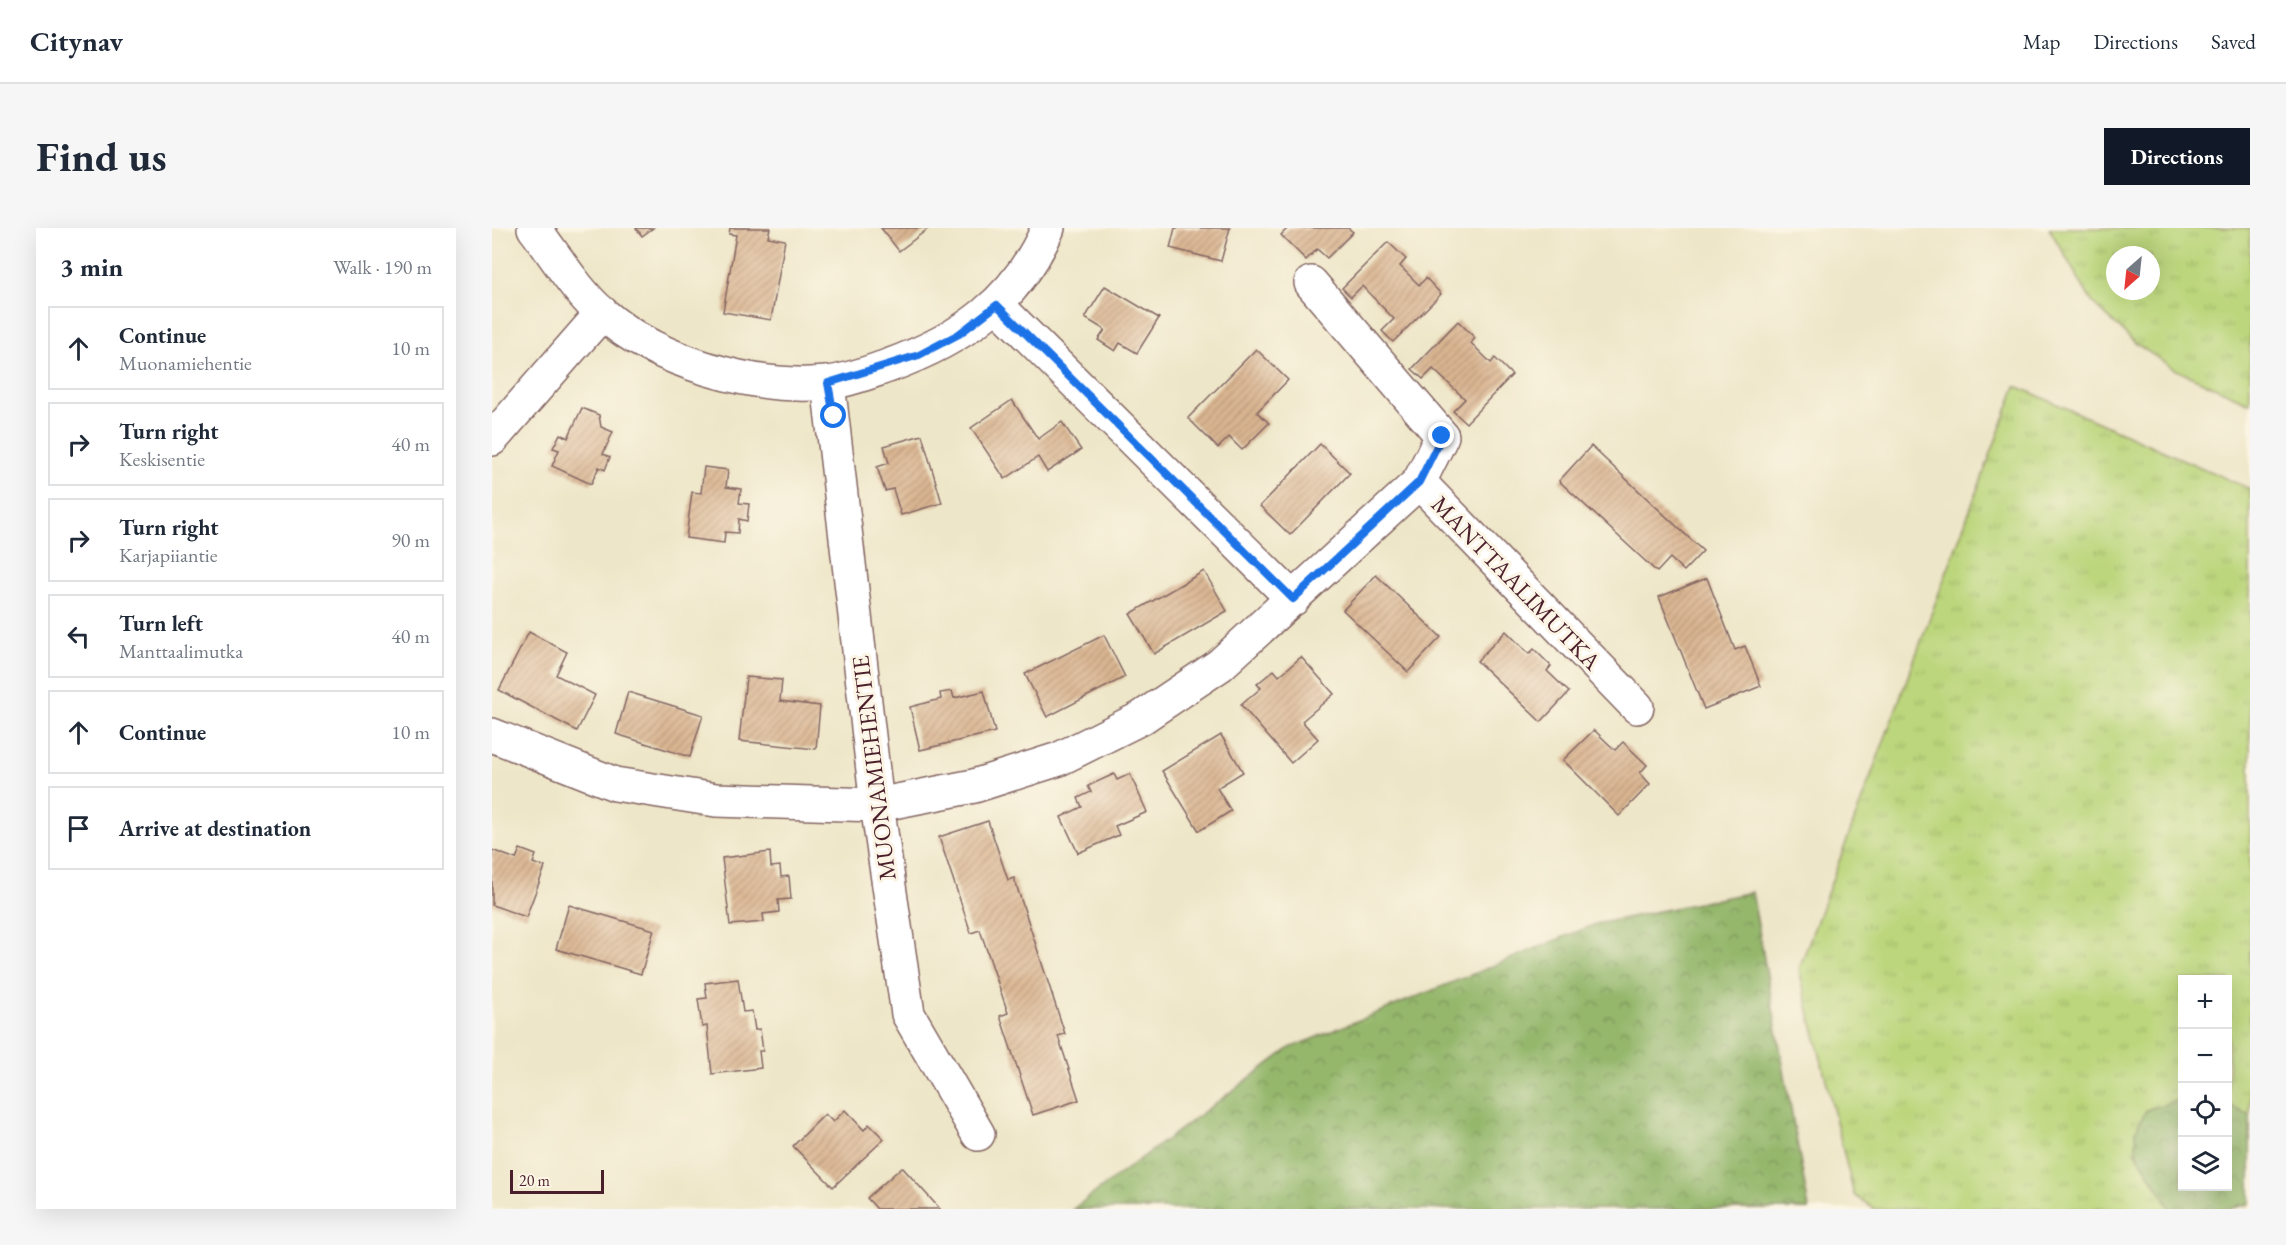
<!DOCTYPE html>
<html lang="en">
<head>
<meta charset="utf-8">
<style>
	:root { --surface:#fff; --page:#f6f6f7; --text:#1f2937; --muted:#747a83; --line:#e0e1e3; --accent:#111827 }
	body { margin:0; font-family:"EB Garamond",serif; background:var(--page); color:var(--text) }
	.controls { position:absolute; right:18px; bottom:18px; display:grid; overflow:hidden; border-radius:0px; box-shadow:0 6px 24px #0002 }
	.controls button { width:54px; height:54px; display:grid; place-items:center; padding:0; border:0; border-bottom:2px solid var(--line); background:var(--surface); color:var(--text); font:30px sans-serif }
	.compass { position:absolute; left:1614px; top:18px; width:54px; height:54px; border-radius:50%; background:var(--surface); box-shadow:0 6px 24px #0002; rotate:207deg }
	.scale { position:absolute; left:18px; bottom:15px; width:94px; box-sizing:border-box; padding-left:6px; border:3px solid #4a1f2b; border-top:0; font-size:16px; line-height:21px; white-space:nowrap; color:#4a1f2b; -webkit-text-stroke:4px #fcf5e5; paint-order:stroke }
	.stop { position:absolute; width:18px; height:18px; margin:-14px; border:4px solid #1a73e8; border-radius:50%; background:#fff }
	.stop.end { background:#1a73e8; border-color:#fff; box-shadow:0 2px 6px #0008 }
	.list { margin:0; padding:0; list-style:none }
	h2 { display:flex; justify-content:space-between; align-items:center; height:78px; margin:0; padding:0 24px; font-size:26px }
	h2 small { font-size:20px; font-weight:400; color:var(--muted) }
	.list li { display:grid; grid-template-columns:39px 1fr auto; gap:18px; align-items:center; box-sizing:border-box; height:84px; margin:0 12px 12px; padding:0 12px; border:2px solid var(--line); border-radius:0px }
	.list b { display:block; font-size:22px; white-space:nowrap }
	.list p { margin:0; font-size:20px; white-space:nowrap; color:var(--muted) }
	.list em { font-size:20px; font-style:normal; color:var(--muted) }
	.icon { flex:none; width:33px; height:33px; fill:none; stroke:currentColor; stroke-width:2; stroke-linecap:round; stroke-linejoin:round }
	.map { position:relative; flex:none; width:1758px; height:981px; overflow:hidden; border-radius:0px }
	header { display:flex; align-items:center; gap:36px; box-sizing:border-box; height:84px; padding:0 30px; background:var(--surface); border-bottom:2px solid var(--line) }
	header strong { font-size:28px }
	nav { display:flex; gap:33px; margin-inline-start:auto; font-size:21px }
	.intro { display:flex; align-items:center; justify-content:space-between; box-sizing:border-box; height:144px; padding:0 36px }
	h1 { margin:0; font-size:42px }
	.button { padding:15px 27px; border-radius:0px; background:var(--accent); color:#fff; font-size:21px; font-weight:700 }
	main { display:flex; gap:36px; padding:0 36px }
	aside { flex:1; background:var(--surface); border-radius:0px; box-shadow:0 6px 24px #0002 }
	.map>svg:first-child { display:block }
	.grass { fill:url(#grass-tufts); stroke:#827a54; stroke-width:1.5; fill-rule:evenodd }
	.forest { fill:url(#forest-crowns); stroke:#6f6b4c; stroke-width:1.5 }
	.building { fill:url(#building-hatch) }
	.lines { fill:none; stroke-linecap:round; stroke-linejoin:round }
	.minor-casing { stroke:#836562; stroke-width:36 }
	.minor { stroke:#fff; stroke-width:33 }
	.route { stroke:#1a73e8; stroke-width:8 }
	.labels { text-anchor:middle; stroke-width:6; stroke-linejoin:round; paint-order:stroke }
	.street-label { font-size:24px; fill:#4a1f2b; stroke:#fcf5e5 }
</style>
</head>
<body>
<header>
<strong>Citynav</strong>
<nav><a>Map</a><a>Directions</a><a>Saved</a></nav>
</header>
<div class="intro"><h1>Find us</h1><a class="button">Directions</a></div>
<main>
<aside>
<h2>3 min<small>Walk · 190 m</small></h2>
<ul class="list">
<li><svg class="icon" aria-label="ahead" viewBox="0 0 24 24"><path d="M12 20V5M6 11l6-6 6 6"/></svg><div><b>Continue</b><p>Muonamiehentie</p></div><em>10 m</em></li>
<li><svg class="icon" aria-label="right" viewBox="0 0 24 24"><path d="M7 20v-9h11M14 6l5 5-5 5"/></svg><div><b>Turn right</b><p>Keskisentie</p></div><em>40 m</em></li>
<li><svg class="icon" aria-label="right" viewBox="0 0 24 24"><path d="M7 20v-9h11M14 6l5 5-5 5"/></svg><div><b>Turn right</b><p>Karjapiiantie</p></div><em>90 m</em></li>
<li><svg class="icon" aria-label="left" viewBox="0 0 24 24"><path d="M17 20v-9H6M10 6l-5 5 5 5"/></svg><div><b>Turn left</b><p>Manttaalimutka</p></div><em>40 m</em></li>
<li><svg class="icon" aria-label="ahead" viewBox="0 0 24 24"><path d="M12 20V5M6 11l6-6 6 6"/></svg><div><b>Continue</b></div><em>10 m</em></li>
<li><svg class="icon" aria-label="arrive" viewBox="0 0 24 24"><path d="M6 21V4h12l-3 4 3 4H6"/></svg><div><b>Arrive at destination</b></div></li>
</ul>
</aside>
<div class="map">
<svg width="1758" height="981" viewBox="0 0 1758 981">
	<defs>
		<pattern id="grass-tufts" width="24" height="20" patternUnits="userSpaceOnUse" patternTransform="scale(1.5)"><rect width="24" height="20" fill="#bbd67c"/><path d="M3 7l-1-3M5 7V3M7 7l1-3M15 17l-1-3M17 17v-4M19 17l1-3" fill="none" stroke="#a2b76b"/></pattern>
		<pattern id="forest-crowns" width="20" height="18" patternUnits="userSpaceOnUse" patternTransform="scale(1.5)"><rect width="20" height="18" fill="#94b76c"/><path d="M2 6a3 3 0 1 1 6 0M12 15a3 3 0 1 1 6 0" fill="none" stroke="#7b9459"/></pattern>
		<pattern id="building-hatch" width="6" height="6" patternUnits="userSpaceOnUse" patternTransform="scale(1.5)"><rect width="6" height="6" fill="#dab591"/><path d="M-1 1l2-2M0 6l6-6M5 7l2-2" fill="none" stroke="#b39377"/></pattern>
	</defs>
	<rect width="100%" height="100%" fill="#fcf5e5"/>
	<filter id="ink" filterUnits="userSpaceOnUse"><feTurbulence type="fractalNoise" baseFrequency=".0167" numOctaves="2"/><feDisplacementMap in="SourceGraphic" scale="12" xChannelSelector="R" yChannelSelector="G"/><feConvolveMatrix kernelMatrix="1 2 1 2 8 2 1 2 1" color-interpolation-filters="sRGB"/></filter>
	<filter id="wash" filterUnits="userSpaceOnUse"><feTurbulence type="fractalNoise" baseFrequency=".008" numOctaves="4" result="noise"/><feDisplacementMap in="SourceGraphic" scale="24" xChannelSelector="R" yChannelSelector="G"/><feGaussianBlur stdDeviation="1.35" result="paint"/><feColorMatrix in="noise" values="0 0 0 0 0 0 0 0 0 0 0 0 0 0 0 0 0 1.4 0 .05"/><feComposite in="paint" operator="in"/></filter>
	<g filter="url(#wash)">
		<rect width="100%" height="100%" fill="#eee6c8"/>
		<!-- grass -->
		<g class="grass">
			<path d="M1557,0H1758V175L1682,141L1643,115L1600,74ZM1623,27H1659V63H1623Z"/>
			<polygon points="1524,158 1758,261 1758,887 1736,878 1736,752 1690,752 1690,871 1654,882 1644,924 1679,981 1383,981 1362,967 1307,741"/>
		</g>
		<!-- forest -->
		<g class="forest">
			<polygon points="1260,664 1317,981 581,981 798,820 1104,696"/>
			<polygon points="1690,871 1690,958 1736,958 1736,878 1758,887 1758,976 1736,981 1679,981 1644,924 1644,902 1654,882"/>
		</g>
		<g id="blocks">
			<!-- building -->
			<g class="building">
				<polygon points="144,0 161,0 150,8"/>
				<polygon points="238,0 278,0 276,9 293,12 279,92 231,84 244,7 237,6"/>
				<polygon points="389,0 437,0 407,23"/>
				<polygon points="683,0 738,0 729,33 678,20"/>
				<polygon points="796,0 856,0 861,4 835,30 825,21 814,32 789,7"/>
				<polygon points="896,14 914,31 908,38 927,57 934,50 949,66 901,114 890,103 902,91 870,58 859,69 850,60"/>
				<polygon points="613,58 667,90 645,125 628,115 623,123 606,112 613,102 593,90"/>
				<polygon points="966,93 983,110 979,115 999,135 1003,130 1020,147 974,195 961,183 973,171 941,141 931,151 920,141"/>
				<polygon points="764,121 796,152 765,184 777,195 750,222 737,209 726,220 696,190"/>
				<polygon points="520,172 546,211 570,194 589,222 555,244 546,229 513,251 479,200"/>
				<polygon points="90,180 107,187 109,199 121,204 111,226 118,229 113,242 107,239 99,256 60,238 67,222 61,220 68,206 76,210"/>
				<polygon points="430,207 450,275 409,287 401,261 393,263 385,239 397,235 392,218"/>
				<polygon points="828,216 858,245 798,307 768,278"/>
				<polygon points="1099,218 1211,323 1192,343 1178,330 1165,344 1067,253"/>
				<polygon points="212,239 236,242 234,259 249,261 247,275 257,276 255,293 247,291 246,305 233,304 232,315 194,310 200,264 209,265"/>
				<polygon points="712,343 735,383 662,426 638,386"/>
				<polygon points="884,347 949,409 916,444 851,382"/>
				<polygon points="1215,350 1243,422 1253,418 1269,458 1212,481 1167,369"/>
				<polygon points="1014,403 1037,426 1042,421 1059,438 1055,443 1077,464 1049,494 985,433"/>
				<polygon points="37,404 75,424 64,447 103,467 85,503 7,462"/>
				<polygon points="612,407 633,449 555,489 533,446"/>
				<polygon points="809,429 842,466 810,493 826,511 799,535 749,477 769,460 765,456 782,442 787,448"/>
				<polygon points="254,449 290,452 288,473 328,478 324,521 247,513"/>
				<polygon points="460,463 462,470 492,463 503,504 428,522 418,479 449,471 448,465"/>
				<polygon points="136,464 211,487 198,529 124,506"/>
				<polygon points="1102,502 1123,522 1131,514 1155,537 1148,545 1158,556 1127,588 1071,532"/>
				<polygon points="729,507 751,544 725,560 739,583 707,603 670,543"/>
				<polygon points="622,546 625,552 638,546 655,584 623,598 627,607 586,625 569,589 590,579 586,570 599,564 596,558"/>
				<polygon points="496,593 516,652 522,650 573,806 566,808 587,872 541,887 508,788 516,785 488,702 479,705 447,609"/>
				<polygon points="28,621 44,627 41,635 53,639 34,689 0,677 0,622 24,631"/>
				<polygon points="278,624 279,639 288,638 289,649 297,648 299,671 286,672 287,684 271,686 272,694 238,697 230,630"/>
				<polygon points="77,677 162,702 149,746 64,721"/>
				<polygon points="246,751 251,784 260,783 263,802 268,801 271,823 267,823 269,840 220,846 215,798 210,799 206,771 215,770 213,755"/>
				<polygon points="353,882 372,902 377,896 392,911 341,959 301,918 333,886 341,894"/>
				<polygon points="410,939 448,981 385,981 375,970"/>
			</g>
		</g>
	</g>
	<g filter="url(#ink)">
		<use href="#blocks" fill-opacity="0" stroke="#836562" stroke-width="1.5"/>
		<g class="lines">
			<!-- minor casing -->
			<g class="minor-casing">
				<g id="minor">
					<path d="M42,0C63,27 85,64 110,85C165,134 263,162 335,155C355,153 378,144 396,138C470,111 524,74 556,0"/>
					<polyline points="819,55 950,208 927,254"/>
					<polyline points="505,77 801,371"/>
					<polyline points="336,155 385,577 416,786 486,906"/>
					<polyline points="0,211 110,85"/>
					<polyline points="0,507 123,556 224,572 385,577 482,558 567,531 649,490 728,437 927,254 1145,479"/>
				</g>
			</g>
			<!-- minor -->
			<use href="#minor" class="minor"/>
		</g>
	</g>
	<g class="lines" filter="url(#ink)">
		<!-- route -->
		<polyline class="route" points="342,188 336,155 427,127 467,106 505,77 801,371 927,254 950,208"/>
	</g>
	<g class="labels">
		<!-- street labels -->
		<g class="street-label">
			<text transform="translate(1024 355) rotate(46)" y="8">MANTTAALIMUTKA</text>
			<text transform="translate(382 540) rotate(-97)" y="8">MUONAMIEHENTIE</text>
		</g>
	</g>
</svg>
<div class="controls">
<button>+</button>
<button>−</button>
<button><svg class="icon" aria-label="locate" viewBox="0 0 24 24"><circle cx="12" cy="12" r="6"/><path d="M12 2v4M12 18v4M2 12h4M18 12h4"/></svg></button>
<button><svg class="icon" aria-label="layers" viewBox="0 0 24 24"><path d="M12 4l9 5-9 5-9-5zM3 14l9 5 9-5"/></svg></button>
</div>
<svg class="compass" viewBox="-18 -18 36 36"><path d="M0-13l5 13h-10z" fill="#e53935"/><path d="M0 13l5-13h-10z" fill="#747a83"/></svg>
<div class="scale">20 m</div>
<div class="stop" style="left:342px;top:188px"></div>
<div class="stop end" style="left:950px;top:208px"></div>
</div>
</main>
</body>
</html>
